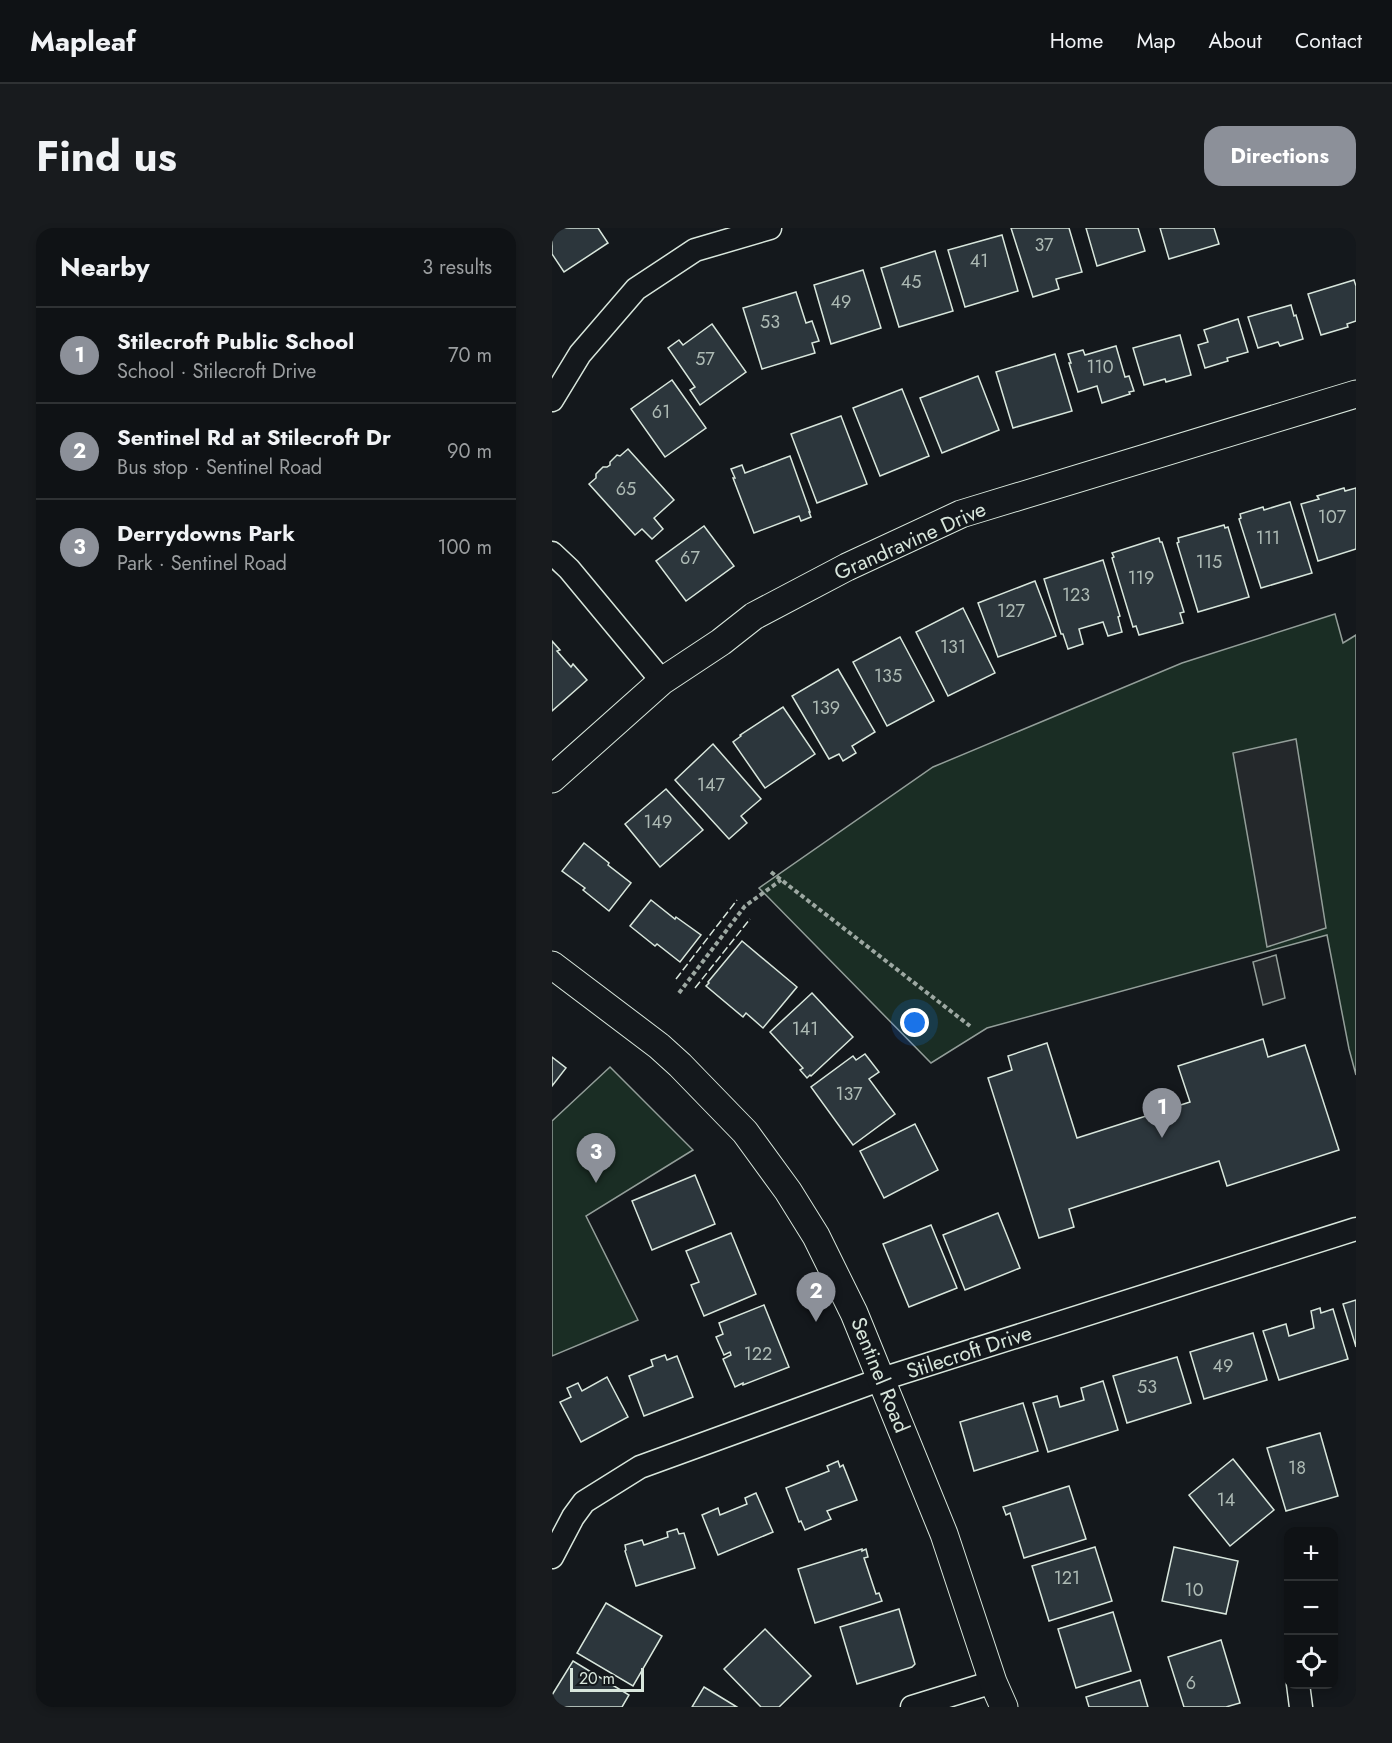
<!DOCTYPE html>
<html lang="en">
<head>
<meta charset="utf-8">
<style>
	:root { --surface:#0f1215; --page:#181b1e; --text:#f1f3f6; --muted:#9b9ea0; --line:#2f3234; --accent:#8c9099 }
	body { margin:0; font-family:Jost,sans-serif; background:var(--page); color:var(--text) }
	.controls { position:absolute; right:18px; bottom:18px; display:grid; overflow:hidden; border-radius:12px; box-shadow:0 3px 9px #0003 }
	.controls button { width:54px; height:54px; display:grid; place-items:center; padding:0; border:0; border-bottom:2px solid var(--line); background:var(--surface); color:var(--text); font:30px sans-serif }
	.scale { position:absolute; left:18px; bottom:15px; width:74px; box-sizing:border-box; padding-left:6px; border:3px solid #d8e6dc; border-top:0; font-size:16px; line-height:21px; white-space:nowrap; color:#d8e6dc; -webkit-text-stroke:4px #14181c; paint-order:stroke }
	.you { position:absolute; left:363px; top:795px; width:21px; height:21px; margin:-15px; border:4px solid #fff; border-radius:50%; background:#1a73e8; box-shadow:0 0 0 9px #1a73e833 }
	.badge { display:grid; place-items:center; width:39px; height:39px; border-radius:50%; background:var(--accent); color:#fff; font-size:20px; font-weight:700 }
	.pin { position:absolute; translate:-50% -50px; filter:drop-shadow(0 2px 3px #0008) }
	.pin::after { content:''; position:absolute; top:32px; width:21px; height:18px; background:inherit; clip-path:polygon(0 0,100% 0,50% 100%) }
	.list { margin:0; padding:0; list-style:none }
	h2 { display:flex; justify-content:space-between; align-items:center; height:78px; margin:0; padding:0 24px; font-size:26px }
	h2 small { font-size:20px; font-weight:400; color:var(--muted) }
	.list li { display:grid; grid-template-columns:39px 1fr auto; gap:18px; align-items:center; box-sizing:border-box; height:96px; padding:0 24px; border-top:2px solid var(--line) }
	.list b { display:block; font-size:22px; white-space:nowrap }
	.list p { margin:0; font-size:20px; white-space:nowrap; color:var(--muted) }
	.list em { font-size:20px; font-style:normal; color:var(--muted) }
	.icon { flex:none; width:33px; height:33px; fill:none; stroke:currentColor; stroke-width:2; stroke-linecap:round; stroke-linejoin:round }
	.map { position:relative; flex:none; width:804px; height:1479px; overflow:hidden; border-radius:18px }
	header { display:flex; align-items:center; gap:36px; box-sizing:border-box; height:84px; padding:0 30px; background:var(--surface); border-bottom:2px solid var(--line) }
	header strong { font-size:28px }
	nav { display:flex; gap:33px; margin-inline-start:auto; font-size:21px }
	.intro { display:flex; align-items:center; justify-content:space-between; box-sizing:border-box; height:144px; padding:0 36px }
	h1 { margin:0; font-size:42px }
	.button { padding:15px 27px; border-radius:18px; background:var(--accent); color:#fff; font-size:21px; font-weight:700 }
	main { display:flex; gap:36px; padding:0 36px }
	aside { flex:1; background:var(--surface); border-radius:18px; box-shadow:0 3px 9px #0003 }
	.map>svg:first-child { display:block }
	.green { fill:#1a2d24; stroke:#939e99; stroke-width:1.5 }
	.parking { fill:#24282b; stroke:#939e99; stroke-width:1.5 }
	.building { fill:#2c363c; stroke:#d8e6dc; stroke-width:1.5 }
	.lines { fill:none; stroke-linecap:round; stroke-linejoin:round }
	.minor-casing { stroke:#d8e6dc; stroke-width:25 }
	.tertiary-casing { stroke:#d8e6dc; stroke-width:29 }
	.path { stroke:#9da8a2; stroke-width:4; stroke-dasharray:4.5 3; stroke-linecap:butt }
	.minor { stroke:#14181c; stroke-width:22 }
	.tertiary { stroke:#14181c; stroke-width:27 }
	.fence { stroke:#d8e6dc; stroke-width:1.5; stroke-dasharray:8 3; stroke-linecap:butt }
	.labels { text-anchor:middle; stroke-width:4.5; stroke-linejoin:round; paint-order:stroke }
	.number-label { font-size:18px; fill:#adbab4 }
	.street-label { font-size:21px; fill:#d8e6dc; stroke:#14181c }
</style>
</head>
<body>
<header>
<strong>Mapleaf</strong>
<nav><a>Home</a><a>Map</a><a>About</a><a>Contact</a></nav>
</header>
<div class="intro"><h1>Find us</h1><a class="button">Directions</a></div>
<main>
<aside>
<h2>Nearby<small>3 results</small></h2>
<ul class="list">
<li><span class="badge">1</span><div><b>Stilecroft Public School</b><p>School · Stilecroft Drive</p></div><em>70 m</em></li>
<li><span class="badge">2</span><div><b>Sentinel Rd at Stilecroft Dr</b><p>Bus stop · Sentinel Road</p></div><em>90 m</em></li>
<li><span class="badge">3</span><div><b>Derrydowns Park</b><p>Park · Sentinel Road</p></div><em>100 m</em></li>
</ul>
</aside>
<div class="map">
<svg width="804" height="1479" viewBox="0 0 804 1479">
	<rect width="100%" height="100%" fill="#14181c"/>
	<!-- green -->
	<g class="green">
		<polygon points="783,386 791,415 804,407 804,847 797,821 775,707 435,800 379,835 207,660 381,539 630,435"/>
		<polygon points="58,839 141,922 34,988 86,1092 0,1128 0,893"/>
	</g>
	<!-- parking -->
	<g class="parking">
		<polygon points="744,511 774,700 715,719 681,525"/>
		<polygon points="724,727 733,770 711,777 701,734"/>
	</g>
	<!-- building -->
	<g class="building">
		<polygon points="0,0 46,0 56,15 12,44 0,26"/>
		<polygon points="459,0 517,0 530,44 504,51 507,61 481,69"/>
		<polygon points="534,0 586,0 593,23 545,38"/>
		<polygon points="608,0 662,0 667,16 617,31"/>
		<polygon points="450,7 466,63 413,79 396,22"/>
		<polygon points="383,23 401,83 347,99 329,40"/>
		<polygon points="311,42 329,100 279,116 262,57"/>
		<polygon points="802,52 804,58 804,93 795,96 796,99 769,107 756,66"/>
		<polygon points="244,64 254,95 260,93 267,113 260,115 263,125 210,141 191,80"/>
		<polygon points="739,77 742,88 744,87 751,111 728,118 726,114 706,120 696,89"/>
		<polygon points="686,91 696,124 675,130 676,133 653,140 646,117 656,114 652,102"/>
		<polygon points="160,96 194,144 148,177 138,162 143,159 116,120 127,112 131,117"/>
		<polygon points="628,107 639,147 614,154 613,151 592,157 581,120"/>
		<polygon points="564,118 573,149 577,148 582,163 577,164 578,166 550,175 545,158 526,164 517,135 519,135 516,126 531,122 533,127"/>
		<polygon points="503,126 520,183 461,200 444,144"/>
		<polygon points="426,148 447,202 390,225 368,170"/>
		<polygon points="120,152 154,200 113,229 79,181"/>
		<polygon points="350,161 377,228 328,248 301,180"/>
		<polygon points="289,188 315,256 265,275 239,206"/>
		<polygon points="76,221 122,272 102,290 111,301 100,311 90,301 83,307 37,256 44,250 44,246 51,239 55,239 58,237 58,234 65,227 68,228"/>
		<polygon points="238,228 258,284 257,284 259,289 249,293 247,288 202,305 181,250 183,250 179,241 190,237 193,245"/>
		<polygon points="792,260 793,263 804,260 804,321 766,333 749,276 767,271 765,268"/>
		<polygon points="738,274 760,345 709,360 687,291 689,290 688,286 711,279 712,282"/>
		<polygon points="672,297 673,300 676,299 697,369 646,384 625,315 627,314 626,310"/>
		<polygon points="152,298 182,338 134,373 104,333"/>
		<polygon points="607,310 608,314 610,314 632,384 628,385 631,395 587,407 584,398 581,399 560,330 562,329 560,325"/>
		<polygon points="551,332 568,388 566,389 570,404 556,408 551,394 527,401 531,416 516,421 511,406 509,406 492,351"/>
		<polygon points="483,353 504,408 446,429 426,375"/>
		<polygon points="411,380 443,445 396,468 364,404"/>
		<polygon points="348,409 382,473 335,498 301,434"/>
		<polygon points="0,413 8,422 5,423 19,439 21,436 35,452 0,483"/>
		<polygon points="286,441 323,504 300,518 304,525 291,533 287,526 277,531 240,468"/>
		<polygon points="231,479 263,526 213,560 181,514 189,508 188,507"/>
		<polygon points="161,516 209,571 189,588 195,595 177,611 123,552"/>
		<polygon points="114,561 151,602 108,639 73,596"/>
		<polygon points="32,615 57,635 56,637 79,655 57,683 31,662 33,660 10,643"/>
		<polygon points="99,672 123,691 124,689 149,707 128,734 105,716 103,718 78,698"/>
		<polygon points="190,713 245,759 211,800 194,785 191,789 154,758 157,755 156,754"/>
		<polygon points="260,765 301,809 259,848 258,847 255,850 248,842 251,840 218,804"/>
		<polygon points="711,811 716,829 753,817 787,922 675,958 667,933 517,981 522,999 487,1010 436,850 460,842 456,828 495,815 525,910 638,874 626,838"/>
		<polygon points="313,826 327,844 317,851 343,886 301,917 259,859 301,828 304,832"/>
		<polygon points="0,829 14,840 0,858"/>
		<polygon points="363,896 386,942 332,970 308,923"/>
		<polygon points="143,947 163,996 100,1022 80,973"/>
		<polygon points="446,985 468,1040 413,1062 391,1007"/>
		<polygon points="379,997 405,1060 357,1079 331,1016"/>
		<polygon points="179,1005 204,1066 152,1088 139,1057 147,1054 134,1023"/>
		<polygon points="804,1072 804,1119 791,1076"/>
		<polygon points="212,1077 237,1139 191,1157 191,1155 183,1159 171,1131 179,1127 178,1124 172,1127 164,1109 171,1106 167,1095"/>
		<polygon points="768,1080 769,1085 781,1081 796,1131 727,1152 711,1103 734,1096 737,1108 762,1100 759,1083"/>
		<polygon points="701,1105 715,1152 652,1171 638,1124"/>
		<polygon points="113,1127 115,1132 125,1128 141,1169 92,1188 77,1148 101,1138 99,1132"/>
		<polygon points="625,1129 639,1175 575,1195 561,1148"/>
		<polygon points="55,1149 76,1189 29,1214 8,1174 19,1169 15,1160 26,1155 30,1163"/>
		<polygon points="551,1153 566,1202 496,1224 481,1175 505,1168 508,1179 532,1172 529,1160"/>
		<polygon points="471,1175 486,1223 422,1243 408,1194"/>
		<polygon points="768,1205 786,1268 734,1283 715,1220"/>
		<polygon points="681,1231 722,1282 678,1318 637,1267"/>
		<polygon points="286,1233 288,1239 291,1237 305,1272 275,1283 279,1291 253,1302 249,1293 247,1294 234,1260 277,1243 275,1238"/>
		<polygon points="517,1258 534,1311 472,1330 458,1285 454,1287 451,1279"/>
		<polygon points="204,1265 221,1304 166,1327 150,1287 166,1280 168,1287 195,1276 193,1270"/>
		<polygon points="125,1301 127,1306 132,1305 143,1340 84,1358 73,1323 74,1322 73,1317 90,1312 92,1317 116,1309 115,1304"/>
		<polygon points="543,1319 560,1373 497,1393 480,1338"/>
		<polygon points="622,1319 686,1333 674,1386 610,1373"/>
		<polygon points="310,1321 310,1323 314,1321 316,1329 312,1330 324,1366 327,1365 330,1373 263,1395 246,1341"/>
		<polygon points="54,1375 110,1408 81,1458 25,1425"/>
		<polygon points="347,1381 363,1436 360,1439 305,1456 288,1399"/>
		<polygon points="561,1384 579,1443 524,1460 506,1401"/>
		<polygon points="213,1401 259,1448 227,1479 209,1479 172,1441"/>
		<polygon points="669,1412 688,1475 674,1479 632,1479 616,1429"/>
		<polygon points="21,1433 77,1467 70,1479 0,1479 0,1467"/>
		<polygon points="588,1452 596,1479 537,1479 534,1469"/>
		<polygon points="152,1459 180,1476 185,1479 140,1479"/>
	</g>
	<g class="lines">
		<!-- minor casing -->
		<g class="minor-casing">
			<g id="minor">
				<polyline points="0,172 28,126 84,61 143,22 218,0"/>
				<polyline points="0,325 17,341 110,453"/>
				<polyline points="0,1329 21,1289 32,1274 88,1239 330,1151 804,1001"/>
				<polyline points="746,1456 749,1479"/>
				<polyline points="360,1479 441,1454"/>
			</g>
		</g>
		<!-- tertiary casing -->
		<g class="tertiary-casing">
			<g id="tertiary">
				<polyline points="0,551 110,453 169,414 202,388 295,339 409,286 804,166"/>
				<polyline points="0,737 107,818 128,837 193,904 236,963 264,1008 302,1085 392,1306 441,1454 452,1479"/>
			</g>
		</g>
		<!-- path -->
		<g class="path">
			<polyline points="219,644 418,798"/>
			<polyline points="127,765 193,678 229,652"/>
		</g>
		<!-- minor -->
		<use href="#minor" class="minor"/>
		<!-- tertiary -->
		<use href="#tertiary" class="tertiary"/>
		<!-- fence -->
		<g class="fence">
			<polyline points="124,751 185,672"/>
			<polyline points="143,760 198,691"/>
		</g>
	</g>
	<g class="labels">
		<!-- number labels -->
		<g class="number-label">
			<text x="492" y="23">37</text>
			<text x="427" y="39">41</text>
			<text x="359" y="60">45</text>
			<text x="289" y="80">49</text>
			<text x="218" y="100">53</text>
			<text x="153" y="137">57</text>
			<text x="548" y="145">110</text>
			<text x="109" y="190">61</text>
			<text x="74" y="267">65</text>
			<text x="780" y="295">107</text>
			<text x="716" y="316">111</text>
			<text x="138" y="336">67</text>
			<text x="657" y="340">115</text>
			<text x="589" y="356">119</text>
			<text x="524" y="373">123</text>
			<text x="459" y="389">127</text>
			<text x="401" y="425">131</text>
			<text x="336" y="454">135</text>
			<text x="274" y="486">139</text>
			<text x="159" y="563">147</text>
			<text x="106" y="600">149</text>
			<text x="253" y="807">141</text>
			<text x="297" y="872">137</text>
			<text x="206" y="1132">122</text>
			<text x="671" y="1144">49</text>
			<text x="595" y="1165">53</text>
			<text x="745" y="1246">18</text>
			<text x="674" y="1278">14</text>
			<text x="515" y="1356">121</text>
			<text x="642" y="1368">10</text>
			<text x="639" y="1461">6</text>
		</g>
		<!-- street labels -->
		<g class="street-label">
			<text transform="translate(358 313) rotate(-24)" y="7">Grandravine Drive</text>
			<text transform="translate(417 1124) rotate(-18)" y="7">Stilecroft Drive</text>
			<text transform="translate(328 1147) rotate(68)" y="7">Sentinel Road</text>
		</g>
	</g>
</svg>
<div class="controls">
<button>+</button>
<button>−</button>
<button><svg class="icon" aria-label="locate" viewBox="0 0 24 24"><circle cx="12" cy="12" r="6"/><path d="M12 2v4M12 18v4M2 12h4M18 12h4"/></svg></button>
</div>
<div class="scale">20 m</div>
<div class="you"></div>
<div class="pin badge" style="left:610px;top:910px">1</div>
<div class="pin badge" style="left:264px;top:1094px">2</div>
<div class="pin badge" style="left:44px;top:955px">3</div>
</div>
</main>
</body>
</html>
